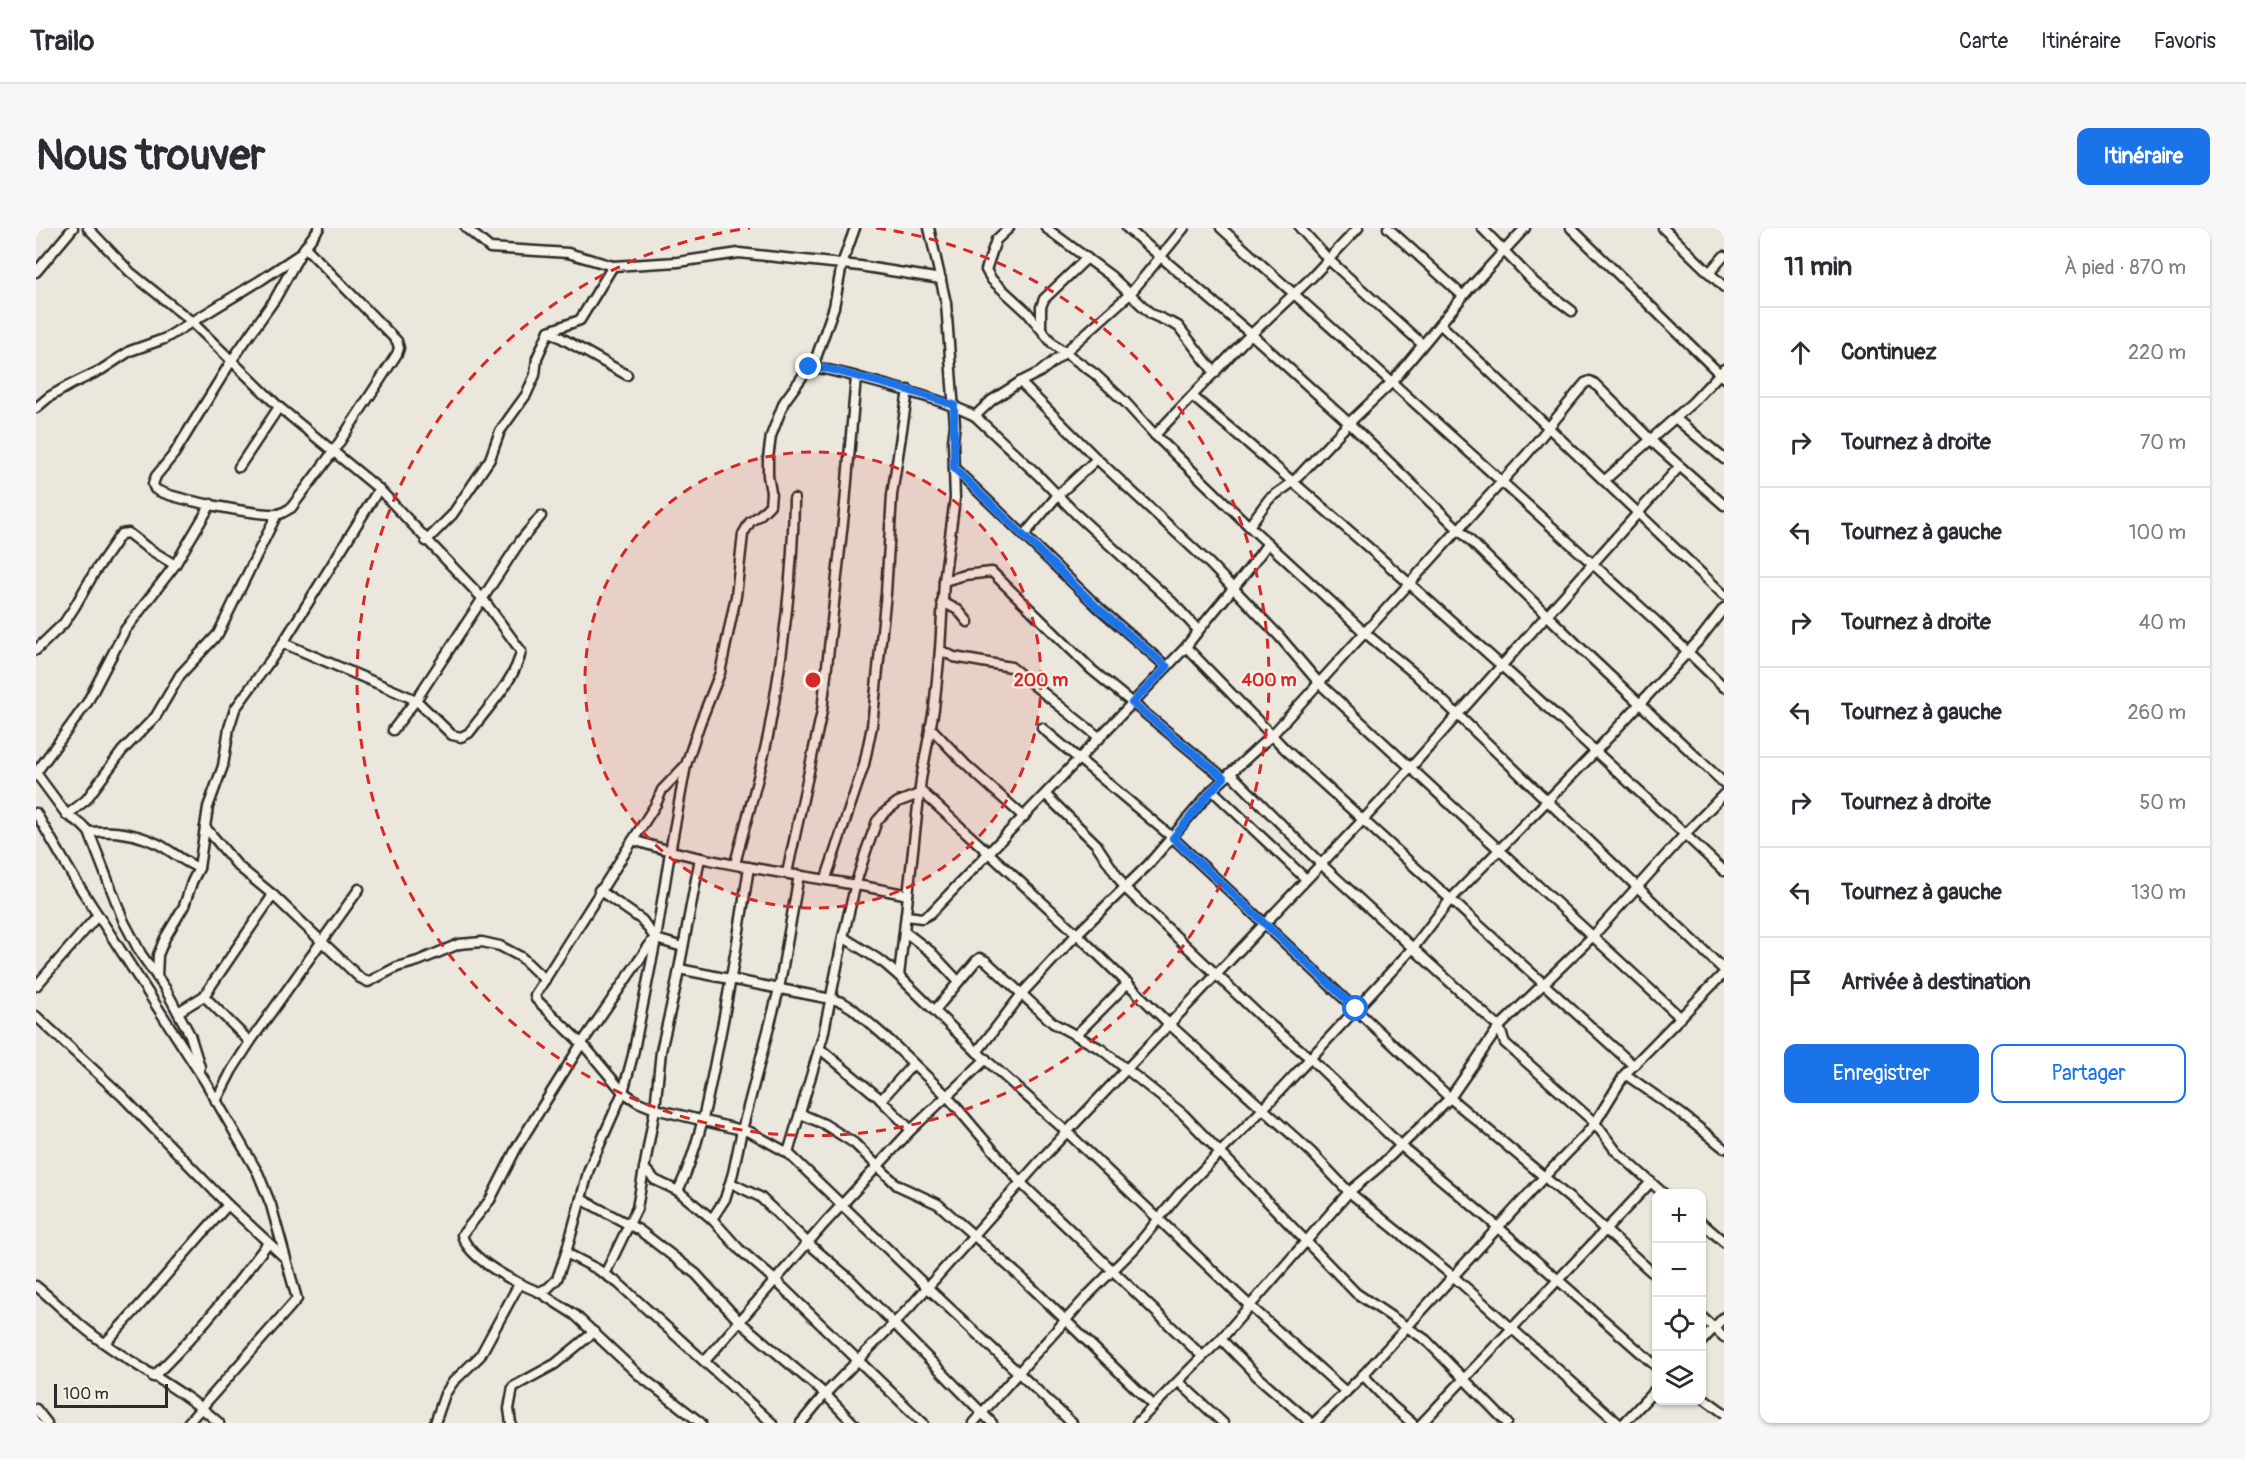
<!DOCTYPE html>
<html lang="fr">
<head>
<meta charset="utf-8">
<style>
	:root { --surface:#fff; --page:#f7f7f7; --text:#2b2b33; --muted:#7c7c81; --line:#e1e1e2; --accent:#1a73e8 }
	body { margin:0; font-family:Pangolin,sans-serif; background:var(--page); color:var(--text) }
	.controls { position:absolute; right:18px; bottom:18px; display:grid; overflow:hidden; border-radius:12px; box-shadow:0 2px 4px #0004 }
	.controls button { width:54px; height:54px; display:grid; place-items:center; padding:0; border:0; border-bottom:2px solid var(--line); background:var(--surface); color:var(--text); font:30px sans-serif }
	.scale { position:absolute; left:18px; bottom:15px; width:114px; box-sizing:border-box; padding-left:6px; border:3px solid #2b2b2b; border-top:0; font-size:16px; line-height:21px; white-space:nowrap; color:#2b2b2b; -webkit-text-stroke:4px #f7f3e8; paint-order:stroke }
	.stop { position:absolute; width:18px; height:18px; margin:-14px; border:4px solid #1a73e8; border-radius:50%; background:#fff }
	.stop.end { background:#1a73e8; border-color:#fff; box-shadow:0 2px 6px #0008 }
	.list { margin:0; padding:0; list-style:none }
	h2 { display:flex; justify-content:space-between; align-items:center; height:78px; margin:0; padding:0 24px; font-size:26px }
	h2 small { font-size:20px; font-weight:400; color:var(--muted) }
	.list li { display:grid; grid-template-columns:39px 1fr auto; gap:18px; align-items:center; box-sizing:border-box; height:90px; padding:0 24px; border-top:2px solid var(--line) }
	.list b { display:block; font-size:22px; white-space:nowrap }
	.list em { font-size:20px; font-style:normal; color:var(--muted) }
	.actions { display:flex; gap:12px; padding:18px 24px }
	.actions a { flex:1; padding:14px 0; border:2px solid var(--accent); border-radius:12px; text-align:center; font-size:21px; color:var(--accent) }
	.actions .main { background:var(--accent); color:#fff }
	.icon { flex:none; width:33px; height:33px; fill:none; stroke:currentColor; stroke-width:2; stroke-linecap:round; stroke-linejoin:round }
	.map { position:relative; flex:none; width:1688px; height:1195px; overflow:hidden; border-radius:12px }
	header { display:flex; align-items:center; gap:36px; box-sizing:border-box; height:84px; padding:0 30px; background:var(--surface); border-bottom:2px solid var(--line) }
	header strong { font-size:28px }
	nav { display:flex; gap:33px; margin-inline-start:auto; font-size:21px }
	.intro { display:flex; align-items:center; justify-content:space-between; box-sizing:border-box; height:144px; padding:0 36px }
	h1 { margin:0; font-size:42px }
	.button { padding:15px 27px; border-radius:12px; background:var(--accent); color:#fff; font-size:21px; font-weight:700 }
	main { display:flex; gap:36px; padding:0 36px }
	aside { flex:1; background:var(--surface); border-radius:12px; box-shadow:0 2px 4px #0004 }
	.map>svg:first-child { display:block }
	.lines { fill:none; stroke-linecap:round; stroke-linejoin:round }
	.street-casing { stroke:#2b2b2b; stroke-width:13 }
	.street { stroke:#f7f3e8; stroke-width:8 }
	.route { stroke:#1a73e8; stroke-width:8 }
	.ring { fill:none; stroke:#d62828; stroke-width:3; stroke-dasharray:10 8 }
	.centre { fill:#d62828; stroke:#f7f3e8; stroke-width:3 }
	.ring-label { font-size:18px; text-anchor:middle; font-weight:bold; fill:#d62828; stroke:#f7f3e8; stroke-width:4.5; stroke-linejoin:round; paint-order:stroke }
</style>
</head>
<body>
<header>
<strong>Trailo</strong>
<nav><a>Carte</a><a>Itinéraire</a><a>Favoris</a></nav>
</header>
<div class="intro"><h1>Nous trouver</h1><a class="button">Itinéraire</a></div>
<main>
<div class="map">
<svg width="1688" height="1195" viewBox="0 0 1688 1195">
	<rect width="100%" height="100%" fill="#ebe7dd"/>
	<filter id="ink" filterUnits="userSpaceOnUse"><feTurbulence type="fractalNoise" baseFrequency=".0167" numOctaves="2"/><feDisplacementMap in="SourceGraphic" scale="12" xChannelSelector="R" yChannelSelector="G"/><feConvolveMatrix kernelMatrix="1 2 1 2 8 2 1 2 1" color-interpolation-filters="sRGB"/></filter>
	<g filter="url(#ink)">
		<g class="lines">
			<!-- street casing -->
			<g class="street-casing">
				<g id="street">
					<path d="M52,0L94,44L155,93L243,179L343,261L447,371L485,423C481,450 449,483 433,505L425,509L416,507L380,472L247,415"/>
					<polyline points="430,0 454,20 532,25 577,38 642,34 703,25 824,38 905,51"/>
					<polyline points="973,0 960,12 950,42 956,52 991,84 1017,116 1059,146 1090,175 1119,207 1213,298 1328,404 1379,446 1688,742"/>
					<polyline points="1010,0 1075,48 1115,86 1142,98 1179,145"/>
					<polyline points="1091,0 1215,106 1313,195 1552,427 1688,555"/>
					<polyline points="1185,0 1621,394 1688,459"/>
					<polyline points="1264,0 1293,32 1386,116"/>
					<polyline points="1352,0 1427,68"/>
					<polyline points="1446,0 1499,55 1536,83"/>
					<polyline points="1535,0 1688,150"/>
					<polyline points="1627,0 1688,59"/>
					<path d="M264,26L239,71L196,132L138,226L120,248L117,256L119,261C135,271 224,288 243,286C247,285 251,282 255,280L297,224L361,126L363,120L361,113L269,19"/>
					<polyline points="0,44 37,0"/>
					<polyline points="1673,45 1688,28"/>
					<polyline points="1404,96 1688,367"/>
					<polyline points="1005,100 1005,79 1008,71 1051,30"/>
					<polyline points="513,103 591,147"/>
					<path d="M773,139C799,141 821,150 846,156C878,165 909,173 939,188L956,172L984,154L1004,144L1028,125L1094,66L1148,0"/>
					<polyline points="984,154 1061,231 1174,336 1243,408 1283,455 1645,790"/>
					<path d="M1156,168C1338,321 1515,480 1688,643"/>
					<polyline points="0,180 13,169 34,157 65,142 94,123 128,111 225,52 264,26 283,0"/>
					<polyline points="939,188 1002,247 1040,286 1136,374 1162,402"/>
					<polyline points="1639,190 1688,231"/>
					<polyline points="1119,207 1208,113 1276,49 1322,0"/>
					<polyline points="203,239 243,179"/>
					<polyline points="918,240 1063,380 1131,439"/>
					<polyline points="1569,252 1657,174 1688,141"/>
					<polyline points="1213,298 1233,271 1257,254 1313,195 1356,154 1433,61 1489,0"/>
					<polyline points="988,307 1022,267 1061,231"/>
					<polyline points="390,313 416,287 454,231 464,203 490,167 499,147 501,130 513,103 544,92 577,38"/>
					<polyline points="908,353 929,347 956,344 1056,442 1188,550"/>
					<polyline points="906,374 922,382 932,394"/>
					<polyline points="1150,419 1250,522 1597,837"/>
					<polyline points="0,422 28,395 38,380 58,345 85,306 92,305 110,319 139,337"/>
					<polyline points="904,422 918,429 975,439 1064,510"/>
					<polyline points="894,499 930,537 988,589"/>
					<polyline points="1006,500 1137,610 1414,870 1543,978 1620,1048"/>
					<polyline points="357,502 380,472 485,312 505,288"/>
					<path d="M650,537L626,562L620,576L597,612C686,641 781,647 872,667"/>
					<polyline points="0,545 31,587 45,596 53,604 88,694 105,726 129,760 154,807 164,839"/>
					<polyline points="0,545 51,475 89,402 139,337 175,276"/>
					<polyline points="1194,545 1285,636 1463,799 1469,815 1559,895 1580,923 1628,966"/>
					<polyline points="884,562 1041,706 1133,796 1275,924 1313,964 1418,1049 1582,1195"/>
					<polyline points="1176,562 1270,651"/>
					<polyline points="1010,567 1060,616 1089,660 1225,789 1274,830 1364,917 1463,1000 1620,1138"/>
					<polyline points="0,585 38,650 169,853 222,945 235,977 261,1071 152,1195"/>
					<polyline points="31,587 50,572 86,523 120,488 144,447 182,406 241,286"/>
					<polyline points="169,599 202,638 237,667 324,750 332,754 361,739 382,733 423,716 446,714 464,718 485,729 509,752"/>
					<path d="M53,604C77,602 100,605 122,616C136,623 147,634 163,640"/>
					<polyline points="597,612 499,767 500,771 551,821 587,864 602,874 619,881 714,904 752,925 891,1059 1036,1195"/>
					<path d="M699,636C710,592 724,548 733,503C747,427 757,348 758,271"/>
					<polyline points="751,645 786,483 809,276 820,149"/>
					<polyline points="790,650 828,537 836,498 850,365 856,267 872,162"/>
					<polyline points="563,662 606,692 620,711 647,719"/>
					<path d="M871,688L886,690L895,685L1150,419C1176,383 1207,352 1232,315"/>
					<polyline points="869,704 895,724 922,753"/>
					<polyline points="807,709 848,735 863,748 941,824 1031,904 1214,1078 1310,1164"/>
					<polyline points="643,741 795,771 806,774 816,780 853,812 911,868 985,955 1166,1128"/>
					<polyline points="863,748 885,551 898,481 904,422 908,353 919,270 917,213 919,197 910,75 893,0"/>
					<polyline points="121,749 122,727 129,710 148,678 156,654 163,640 172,579 187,538 193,500 199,481 247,415 343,261"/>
					<polyline points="0,758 62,687"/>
					<polyline points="168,768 214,814"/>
					<polyline points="900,781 940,733 944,730 950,733 1017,795 1065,821 1147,886 1320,1065 1390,1112 1471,1195"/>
					<polyline points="142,784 168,768 237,667"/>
					<polyline points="0,788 86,868 192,977 247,1028"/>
					<polyline points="1040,807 1092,755"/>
					<polyline points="783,820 841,868 875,902"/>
					<polyline points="941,824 989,762 1041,706 1112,637 1176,562 1236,507 1283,455 1491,226 1549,155 1554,153 1558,155 1622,219 1688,277"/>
					<polyline points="1589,846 1647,887 1688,920"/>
					<polyline points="845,872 877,836"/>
					<polyline points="180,873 196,842 214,814 323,661"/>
					<polyline points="765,886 788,896 818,915 861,957 902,976 987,1051 1118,1178"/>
					<polyline points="752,925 787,808 807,709 820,655 830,623 841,593 849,584 862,574 883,566"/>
					<polyline points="608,940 619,952 642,963 676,991 703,1021 740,1053 887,1195"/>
					<polyline points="695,955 724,969 773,1016 815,1052 956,1195"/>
					<path d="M642,963C664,917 672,869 682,819C694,759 704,699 713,639"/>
					<polyline points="545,971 603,1002 660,1046 703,1093 789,1166 817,1195"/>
					<polyline points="676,991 689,971 697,945 706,902 743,761 763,647"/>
					<polyline points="1666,995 1688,1014"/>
					<polyline points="530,1025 561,1041 582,1055 736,1195"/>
					<polyline points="569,1046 601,980 619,881 625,823 640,757 664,630"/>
					<path d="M0,1058C20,1074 37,1092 57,1107C97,1138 145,1160 183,1195"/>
					<path d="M503,1064C480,1055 433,1032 426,1007L454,972L481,919L546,815L619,709"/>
					<polyline points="1666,1089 1688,1109"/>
					<polyline points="1185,1111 1221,1148 1275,1195"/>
					<polyline points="1666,1113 1688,1089"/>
					<path d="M69,1115C112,1071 150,1022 192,977"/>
					<polyline points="669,1133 789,995 875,902 950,831"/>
					<polyline points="1327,1147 1355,1177 1376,1195"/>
					<path d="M117,1149C160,1108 197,1062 232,1015"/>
					<polyline points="1143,1154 1187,1195"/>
					<polyline points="1666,1169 1688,1185"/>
					<polyline points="0,1181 11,1195"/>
					<polyline points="399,1195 409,1166 417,1154 444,1128 483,1056"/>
					<polyline points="475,1195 473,1181 477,1159 519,1136 558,1104"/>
					<polyline points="665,1195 603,1147 539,1087 503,1064 512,1060 521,1051 530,1025 553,941 587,864 597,827 620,711 634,624 650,537 664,495 684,445 700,368 707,306 714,294 724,287 734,277 735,264 732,248 732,230 735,208 748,174 780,130 798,79 806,36 819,0"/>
					<polyline points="765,1195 789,1166 874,1079 1011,925 1344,574 1643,239"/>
					<polyline points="937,1195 1054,1065 1099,1020 1143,966 1226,882 1377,720 1414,672 1560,523 1664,411 1688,380"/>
					<path d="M1101,1195C1129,1167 1156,1138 1185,1111L1313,964L1343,939L1414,870L1463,799L1557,708L1649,606L1688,566"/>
					<polyline points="1278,1195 1327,1147 1508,949 1549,907 1559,895 1589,846 1688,745"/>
					<polyline points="1386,1195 1615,954"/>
					<polyline points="1588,1195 1620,1161"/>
				</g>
			</g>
			<!-- street -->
			<use href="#street" class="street"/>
		</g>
	</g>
	<g class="lines" filter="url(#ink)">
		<!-- route -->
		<polyline class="route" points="773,139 793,141 872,162 918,177 918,240 1062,380 1131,439 1096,475 1188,550 1176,562 1137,610 1320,781"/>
	</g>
	<!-- distance rings -->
	<circle cx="777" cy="452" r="228" fill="#d62828" fill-opacity=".12"/>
	<g class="ring">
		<circle cx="777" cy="452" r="228"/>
		<path d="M840 0A456 456 0 1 1 714 0"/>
	</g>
	<circle cx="777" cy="452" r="9" class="centre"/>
	<g class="ring-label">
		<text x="1005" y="458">200 m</text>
		<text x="1233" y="458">400 m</text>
	</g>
</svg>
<div class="controls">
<button>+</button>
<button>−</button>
<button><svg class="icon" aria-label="locate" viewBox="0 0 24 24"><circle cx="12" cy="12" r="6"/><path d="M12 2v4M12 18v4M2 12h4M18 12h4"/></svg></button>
<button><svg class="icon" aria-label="layers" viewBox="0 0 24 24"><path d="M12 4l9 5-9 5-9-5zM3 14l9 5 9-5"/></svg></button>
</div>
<div class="scale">100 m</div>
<div class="stop" style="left:1320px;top:781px"></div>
<div class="stop end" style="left:773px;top:139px"></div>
</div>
<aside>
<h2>11 min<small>À pied · 870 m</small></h2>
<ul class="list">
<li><svg class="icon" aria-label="ahead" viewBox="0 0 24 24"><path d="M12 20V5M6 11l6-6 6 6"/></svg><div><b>Continuez</b></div><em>220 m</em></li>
<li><svg class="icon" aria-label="right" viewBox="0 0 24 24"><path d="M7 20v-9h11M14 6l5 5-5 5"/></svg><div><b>Tournez à droite</b></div><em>70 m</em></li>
<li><svg class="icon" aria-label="left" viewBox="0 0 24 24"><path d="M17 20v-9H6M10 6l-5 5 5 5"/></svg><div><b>Tournez à gauche</b></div><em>100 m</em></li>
<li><svg class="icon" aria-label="right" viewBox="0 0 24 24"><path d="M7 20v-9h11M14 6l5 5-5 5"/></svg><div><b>Tournez à droite</b></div><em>40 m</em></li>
<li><svg class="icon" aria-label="left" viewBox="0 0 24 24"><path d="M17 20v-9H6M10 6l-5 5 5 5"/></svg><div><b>Tournez à gauche</b></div><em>260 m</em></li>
<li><svg class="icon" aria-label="right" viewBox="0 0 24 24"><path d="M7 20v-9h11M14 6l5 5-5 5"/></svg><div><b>Tournez à droite</b></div><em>50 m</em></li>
<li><svg class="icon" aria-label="left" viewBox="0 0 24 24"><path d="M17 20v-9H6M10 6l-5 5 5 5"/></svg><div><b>Tournez à gauche</b></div><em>130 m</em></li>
<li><svg class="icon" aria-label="arrive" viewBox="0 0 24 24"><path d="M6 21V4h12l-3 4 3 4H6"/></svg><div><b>Arrivée à destination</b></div></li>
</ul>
<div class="actions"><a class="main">Enregistrer</a><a>Partager</a></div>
</aside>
</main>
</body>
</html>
